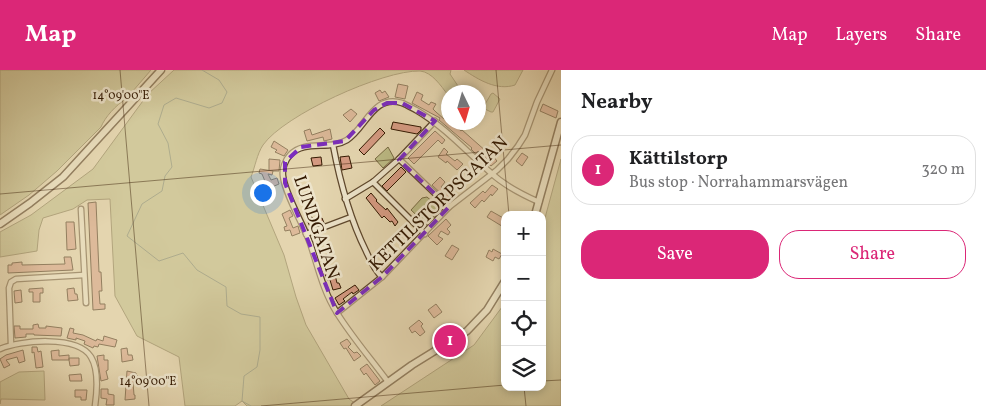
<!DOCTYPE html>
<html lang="en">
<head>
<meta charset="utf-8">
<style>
	:root { --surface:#fff; --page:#f2f2f2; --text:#202124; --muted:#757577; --line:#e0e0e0; --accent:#db2777 }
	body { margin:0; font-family:Vollkorn,serif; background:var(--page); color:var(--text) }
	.controls { position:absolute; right:15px; bottom:15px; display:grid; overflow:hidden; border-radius:10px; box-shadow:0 2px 8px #0003 }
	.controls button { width:45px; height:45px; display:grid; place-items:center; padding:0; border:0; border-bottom:1px solid var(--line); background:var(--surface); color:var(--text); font:25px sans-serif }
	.compass { position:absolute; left:441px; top:15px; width:45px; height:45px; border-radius:50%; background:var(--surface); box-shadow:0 2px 8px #0003; rotate:175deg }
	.you { position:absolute; left:262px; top:122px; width:18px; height:18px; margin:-12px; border:4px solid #fff; border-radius:50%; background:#1a73e8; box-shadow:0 0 0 8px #1a73e833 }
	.badge { display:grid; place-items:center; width:32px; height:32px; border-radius:50%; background:var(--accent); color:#fff; font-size:16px; font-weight:700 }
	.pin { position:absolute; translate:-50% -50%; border:2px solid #fff; box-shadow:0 1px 5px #0006 }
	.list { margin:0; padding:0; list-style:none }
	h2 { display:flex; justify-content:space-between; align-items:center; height:65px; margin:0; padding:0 20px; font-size:21px }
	h2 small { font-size:16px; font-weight:400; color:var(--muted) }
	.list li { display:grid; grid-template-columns:32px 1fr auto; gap:15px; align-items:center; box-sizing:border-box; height:70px; margin:0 10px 10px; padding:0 10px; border:1px solid var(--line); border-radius:20px }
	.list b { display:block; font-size:19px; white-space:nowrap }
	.list p { margin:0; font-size:16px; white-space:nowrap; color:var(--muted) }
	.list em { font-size:16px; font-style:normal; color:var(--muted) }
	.actions { display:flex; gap:10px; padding:15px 20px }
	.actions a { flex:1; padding:11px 0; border:1px solid var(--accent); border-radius:20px; text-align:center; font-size:18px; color:var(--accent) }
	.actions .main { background:var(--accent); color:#fff }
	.icon { flex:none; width:28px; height:28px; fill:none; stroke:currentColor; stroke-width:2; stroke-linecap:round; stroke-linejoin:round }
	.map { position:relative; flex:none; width:561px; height:336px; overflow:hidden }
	header { display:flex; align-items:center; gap:30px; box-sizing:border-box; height:70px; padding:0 25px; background:var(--accent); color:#fff }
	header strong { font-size:24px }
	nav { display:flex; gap:28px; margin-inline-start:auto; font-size:18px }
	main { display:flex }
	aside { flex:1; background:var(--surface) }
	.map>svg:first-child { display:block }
	.green { fill:#bcbb85; stroke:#776a42 }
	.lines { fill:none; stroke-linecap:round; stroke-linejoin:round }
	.stream { stroke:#6d7965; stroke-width:1 }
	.building { fill:#d59a82; stroke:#321800 }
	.street-casing { stroke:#5e472c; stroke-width:7 }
	.secondary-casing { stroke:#321800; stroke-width:9 }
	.street { stroke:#ede4cb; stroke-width:4.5 }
	.secondary { stroke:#ede4cb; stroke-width:6 }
	.marked { fill:none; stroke:#7b2cbf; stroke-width:4; stroke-dasharray:10 6; stroke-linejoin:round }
	.ticks { fill:none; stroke:#321800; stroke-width:1; stroke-opacity:0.45 }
	.labels { text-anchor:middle; stroke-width:5; stroke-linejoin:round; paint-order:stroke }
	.street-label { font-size:18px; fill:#321800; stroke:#ede4cb }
	.ticks-label { font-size:12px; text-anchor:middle; fill:#321800; stroke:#ede4cb; stroke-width:5; stroke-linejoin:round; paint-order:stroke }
</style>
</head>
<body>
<header>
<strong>Map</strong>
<nav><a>Map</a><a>Layers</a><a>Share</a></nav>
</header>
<main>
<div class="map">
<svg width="561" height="336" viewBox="0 0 561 336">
	<rect width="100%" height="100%" fill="#e4d5af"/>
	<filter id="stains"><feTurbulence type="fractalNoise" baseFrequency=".004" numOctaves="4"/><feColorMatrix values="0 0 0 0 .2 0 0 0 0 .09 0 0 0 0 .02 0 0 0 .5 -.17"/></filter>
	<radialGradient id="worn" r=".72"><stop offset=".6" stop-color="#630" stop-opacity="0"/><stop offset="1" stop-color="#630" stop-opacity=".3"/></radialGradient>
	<!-- green -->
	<g class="green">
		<path d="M0,0H151L126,29C116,35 105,47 101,57L57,101L29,125L0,145Z"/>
		<path d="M174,0H451L450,4L458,16L459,22H448V25C441,16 432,2 420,1C383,0 284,45 263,75C257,84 255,97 251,107L284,185L296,227L306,255L349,329L359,336H247L242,331L235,336H185L179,287L137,266L115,226L110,129L87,130L73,139L43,148L39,160L37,181L0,187V162L31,145L93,99L148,24Z"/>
		<path d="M464,0H523L515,15C497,21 479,10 464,0Z"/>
		<polygon points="493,23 500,29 493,42 491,42 485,39 484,36 491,24"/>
		<polygon points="388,77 394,88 383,98 375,89"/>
		<polygon points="561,89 561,336 381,336 474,275 505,233 505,317 542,317 542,159"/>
		<polygon points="427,127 441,139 424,157 423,156 425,153 411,140 422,128"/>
		<polygon points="44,301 45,330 1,329 0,334 0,312 19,302"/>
	</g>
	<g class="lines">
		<!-- stream -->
		<polyline class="stream" points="202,0 219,10 227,22 222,33 209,38 176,28 164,35 158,54 168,73 172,97 165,106 162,121 142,134 127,166 159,191 183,183 197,200 226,217 227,236 241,244 260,247 260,280 257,297 244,306 242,331 251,336"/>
	</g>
	<!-- building -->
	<g class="building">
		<polygon points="398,14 408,16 405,29 395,27"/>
		<polygon points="380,20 382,23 385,21 389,27 379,31 375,23"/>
		<polygon points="417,22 423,25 421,30 429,35 431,32 436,34 433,39 436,42 444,49 446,46 448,48 448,52 451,52 461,61 462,60 487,82 488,80 497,91 491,96 485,91 487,89 478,81 476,84 471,79 472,78 439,50 440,48 412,33"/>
		<polygon points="543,34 558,41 556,48 540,41"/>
		<polygon points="351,39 357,44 350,52 343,45"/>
		<polygon points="393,52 421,57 421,60 417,64 391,59"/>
		<polygon points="380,58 385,63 364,85 359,80"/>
		<polygon points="310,59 312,65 330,59 332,69 324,71 323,67 307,71 304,61"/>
		<polygon points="435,61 445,70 442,74 438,70 414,94 408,88"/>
		<polygon points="274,71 288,80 284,86 275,82 277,80 271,77"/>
		<polygon points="444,78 448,82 446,84 455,91 457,89 463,94 457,100 447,91 446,93 438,87"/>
		<polygon points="522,83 528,87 522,96 516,91"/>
		<polygon points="349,86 352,98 342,100 340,87"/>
		<polygon points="321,87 322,95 313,96 311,88"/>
		<polygon points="269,89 280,90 279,101 269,101"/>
		<polygon points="401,97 406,102 387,121 382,116"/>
		<polygon points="260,99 273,101 272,105 268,104 271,110 277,108 279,114 272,117 273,120 269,121 262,104 259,103"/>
		<polygon points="440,107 445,112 441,117 447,123 449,121 454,126 449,131 432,115"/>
		<polygon points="492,115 498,119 492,126 491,124 484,132 482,130 475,138 470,133 483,121 485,123"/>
		<polygon points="371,123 377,130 376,131 386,140 387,138 398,152 395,156 392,151 390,152 384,146 382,148 366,128"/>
		<polygon points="96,132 99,202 101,202 102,221 99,221 100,234 105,234 105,239 93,240 88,133"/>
		<polygon points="290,140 293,146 289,148 293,158 298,156 300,163 292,166 290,160 285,161 284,157 287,156 282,144"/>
		<polygon points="491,141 505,149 505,158 487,147"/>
		<polygon points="312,147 314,150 322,148 324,153 320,154 319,153 310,157 307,149"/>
		<polygon points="446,149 451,155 447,159 450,162 448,165 441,161 438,166 443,169 437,175 428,166"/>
		<polygon points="66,152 74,152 76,179 67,180"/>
		<polygon points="452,175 459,179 452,190 445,186"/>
		<polygon points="493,179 502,184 499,189 495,187 493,191 486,187 489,180 492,182"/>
		<polygon points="327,185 330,192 327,193 329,202 334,201 337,213 339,213 341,218 333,220 330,210 327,210 320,186"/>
		<polygon points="64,187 71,187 73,200 8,203 8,195 12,195 12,193 22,192 22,195 65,194"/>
		<polygon points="355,215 359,220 353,224 352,222 343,229 345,231 339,235 335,228"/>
		<polygon points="43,218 43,223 40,223 40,232 33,232 33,222 29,222 29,219"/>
		<polygon points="74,218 75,224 77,224 78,230 68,231 67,219"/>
		<polygon points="21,220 22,232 15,233 14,221"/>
		<polygon points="436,234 442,242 434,248 428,240"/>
		<polygon points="419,250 423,254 421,256 425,262 420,266 415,261 412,263 409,258"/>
		<polygon points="38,254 39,258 46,258 46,256 62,258 61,266 34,265 34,264 26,264 26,267 15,268 14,256 20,256 20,259 33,259 33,255"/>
		<polygon points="70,258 74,259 73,263 83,265 96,271 97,269 103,271 104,266 117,270 115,277 99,274 98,277 94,276 93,278 84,274 85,271 76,268 76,270 67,268"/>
		<polygon points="347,269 351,274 348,277 354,283 357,282 361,286 354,291 346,278 344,279 340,273"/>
		<polygon points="32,277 37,277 38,282 41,281 43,297 36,298 34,282 32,283"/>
		<polygon points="127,278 128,285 132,285 133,290 122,292 121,279"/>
		<polygon points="23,280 25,291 19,293 17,287 6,290 10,295 4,298 0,289 6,285"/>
		<polygon points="59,280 59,286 69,285 69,290 69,288 79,288 79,295 70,296 69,290 52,290 51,281"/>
		<polygon points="104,285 104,290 108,290 108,300 106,301 108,309 101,311 97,286"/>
		<polygon points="367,294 380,311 375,315 366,303 364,305 360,299"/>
		<polygon points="127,301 136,303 136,306 138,306 138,312 133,312 134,325 135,325 135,329 125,330"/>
		<polygon points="81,304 82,311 70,311 69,305"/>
		<polygon points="101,319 108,319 108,324 114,325 114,335 106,335 107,329 101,328"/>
		<polygon points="75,320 87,320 86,330 81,330 81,327 75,327"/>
	</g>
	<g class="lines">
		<!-- street casing -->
		<g class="street-casing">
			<g id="street">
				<path d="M333,75C340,112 349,147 366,181C370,190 375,201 382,207"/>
				<polyline points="399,89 449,137"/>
				<polyline points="373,112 425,164"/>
				<polyline points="345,129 373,112 399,89 435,51"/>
				<polyline points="81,139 86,233"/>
				<polyline points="306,164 351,147"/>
				<polyline points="337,243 382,207 449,137 497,100 508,89 518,76 525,65 537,32 552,0"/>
				<polyline points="11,274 9,218 11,212 16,209 84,205"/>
				<path d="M0,279C20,270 78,265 91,287C99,300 97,322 95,336"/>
				<path d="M388,312C371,289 352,267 337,243C323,221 318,197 310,173C303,154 285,124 283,106C282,99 285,90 290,85C305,69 329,81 347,70C366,58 373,24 402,33C407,35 412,38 416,40C445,57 466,81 491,103C505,116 521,124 539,132"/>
			</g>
		</g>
		<!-- secondary casing -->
		<g class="secondary-casing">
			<g id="secondary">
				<polyline points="535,145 561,52"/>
				<polyline points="0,154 30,133 63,107 161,0"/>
				<polyline points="355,336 412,295 467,261 487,240 505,211"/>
			</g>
		</g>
		<!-- street -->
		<use href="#street" class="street"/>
		<!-- secondary -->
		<use href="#secondary" class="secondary"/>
	</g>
	<!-- marked area -->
	<path d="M0 0H561V336H0ZM387,33H402L435,51L399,90L449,137L382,207L337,243L285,113V92L301,77L345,71L374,40Z" fill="#e4d5af" fill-opacity=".55" fill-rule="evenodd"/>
	<path class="marked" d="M387,33H402L435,51L399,90L449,137L382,207L337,243L285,113V92L301,77L345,71L374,40Z"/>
	<!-- ticks -->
	<path class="ticks" d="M120,0L149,336M496,0L509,145M0,124L561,75M542,311L561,310M524,317L526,336M261,336L505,315"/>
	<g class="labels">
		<!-- street labels -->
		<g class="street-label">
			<text transform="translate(438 133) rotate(-44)" y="6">KETTILSTORPSGATAN</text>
			<text transform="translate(317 157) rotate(71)" y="6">LUNDGATAN</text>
		</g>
	</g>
	<g class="ticks-label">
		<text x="121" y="29">14°09'00"E</text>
		<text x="148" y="315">14°09'00"E</text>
	</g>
	<rect width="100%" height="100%" filter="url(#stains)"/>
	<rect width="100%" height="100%" fill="url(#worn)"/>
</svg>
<div class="controls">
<button>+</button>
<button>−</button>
<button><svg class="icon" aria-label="locate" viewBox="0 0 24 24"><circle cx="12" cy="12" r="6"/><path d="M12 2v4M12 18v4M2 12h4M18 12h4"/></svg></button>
<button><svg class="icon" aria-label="layers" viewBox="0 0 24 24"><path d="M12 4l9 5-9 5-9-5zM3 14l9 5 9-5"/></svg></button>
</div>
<svg class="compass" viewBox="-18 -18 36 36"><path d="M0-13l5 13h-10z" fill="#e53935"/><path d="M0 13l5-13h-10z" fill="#757577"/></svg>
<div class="you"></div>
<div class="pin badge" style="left:450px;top:271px">1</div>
</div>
<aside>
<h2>Nearby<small></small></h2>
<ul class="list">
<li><span class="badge">1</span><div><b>Kättilstorp</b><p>Bus stop · Norrahammarsvägen</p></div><em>320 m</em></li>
</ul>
<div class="actions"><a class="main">Save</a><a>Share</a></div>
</aside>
</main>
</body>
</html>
